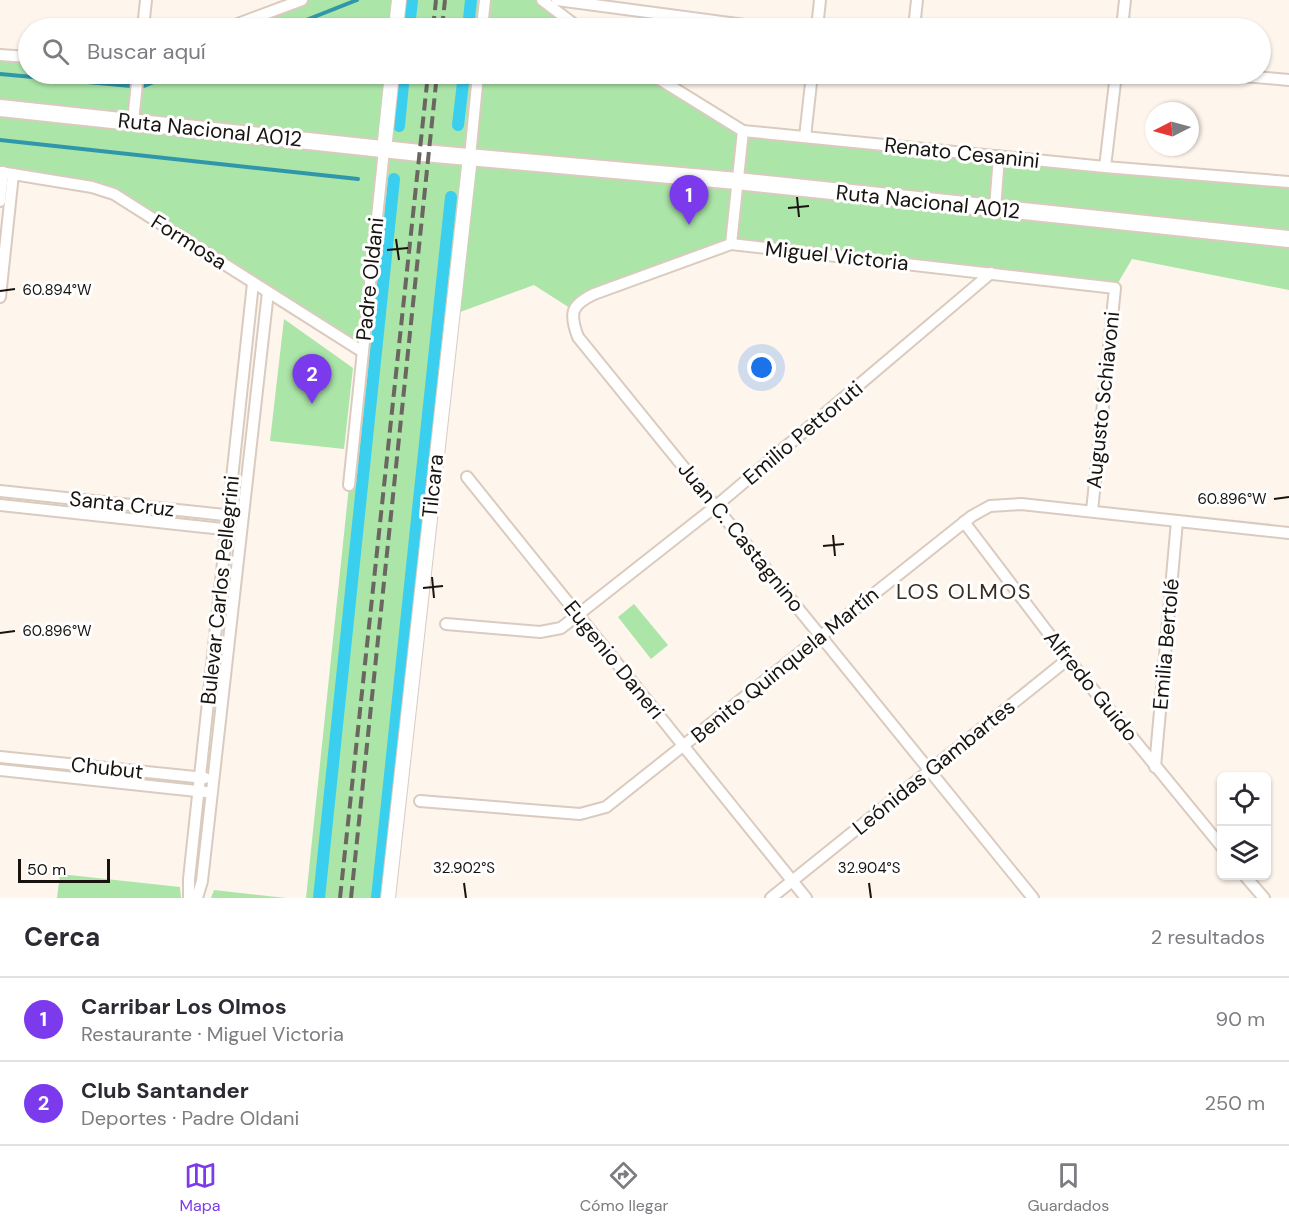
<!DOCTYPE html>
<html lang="es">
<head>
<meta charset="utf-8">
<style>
	:root { --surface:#fff; --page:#f7f7f7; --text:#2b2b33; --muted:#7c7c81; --line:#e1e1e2; --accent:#7c3aed }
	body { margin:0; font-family:"DM Sans",sans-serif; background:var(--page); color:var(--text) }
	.controls { position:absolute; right:18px; bottom:18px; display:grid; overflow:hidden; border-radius:9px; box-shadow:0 2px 4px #0004 }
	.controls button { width:54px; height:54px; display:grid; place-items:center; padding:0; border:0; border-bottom:2px solid var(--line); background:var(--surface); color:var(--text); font:30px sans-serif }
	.compass { position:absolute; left:1145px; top:102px; width:54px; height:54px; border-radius:50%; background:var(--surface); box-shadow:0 2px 4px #0004; rotate:264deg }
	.scale { position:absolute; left:18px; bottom:15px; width:92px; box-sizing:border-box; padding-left:6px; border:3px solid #18130e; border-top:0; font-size:16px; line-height:21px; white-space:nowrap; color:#18130e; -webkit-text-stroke:4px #fff; paint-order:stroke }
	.you { position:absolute; left:762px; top:368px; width:21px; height:21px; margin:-15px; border:4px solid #fff; border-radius:50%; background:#1a73e8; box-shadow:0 0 0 9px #1a73e833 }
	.badge { display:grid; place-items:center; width:39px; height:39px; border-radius:50%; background:var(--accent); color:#fff; font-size:20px; font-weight:700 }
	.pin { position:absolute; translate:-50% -50px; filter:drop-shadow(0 2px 3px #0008) }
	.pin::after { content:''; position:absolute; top:32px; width:21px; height:18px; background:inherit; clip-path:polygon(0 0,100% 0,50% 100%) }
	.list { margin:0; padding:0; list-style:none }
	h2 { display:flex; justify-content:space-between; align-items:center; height:78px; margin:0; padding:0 24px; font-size:26px }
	h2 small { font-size:20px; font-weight:400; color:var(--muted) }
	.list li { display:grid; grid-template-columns:39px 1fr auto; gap:18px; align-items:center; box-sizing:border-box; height:84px; padding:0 24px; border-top:2px solid var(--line) }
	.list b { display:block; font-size:22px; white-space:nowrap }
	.list p { margin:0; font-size:20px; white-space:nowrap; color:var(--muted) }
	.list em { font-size:20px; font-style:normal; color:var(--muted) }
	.icon { flex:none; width:33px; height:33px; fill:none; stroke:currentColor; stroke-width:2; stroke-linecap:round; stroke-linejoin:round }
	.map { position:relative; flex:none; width:1289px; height:898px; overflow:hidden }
	.search { position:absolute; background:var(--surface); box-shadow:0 2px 4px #0004; left:18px; right:18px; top:18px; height:66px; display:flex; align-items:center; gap:15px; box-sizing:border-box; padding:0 21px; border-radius:33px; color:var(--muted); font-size:22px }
	.sheet { height:246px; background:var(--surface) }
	nav { display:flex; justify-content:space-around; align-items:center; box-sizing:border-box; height:84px; border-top:2px solid var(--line); background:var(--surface); font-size:16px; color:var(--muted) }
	nav a { display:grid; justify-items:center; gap:3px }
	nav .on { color:var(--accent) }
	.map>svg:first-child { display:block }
	.green { fill:#abe5a8 }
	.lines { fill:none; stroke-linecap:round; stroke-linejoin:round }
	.stream { stroke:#3097ab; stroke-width:4 }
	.canal { stroke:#3acfee; stroke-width:12 }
	.minor-casing { stroke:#dacbbe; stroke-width:14 }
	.secondary-casing { stroke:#dacbbe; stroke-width:16 }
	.trunk-casing { stroke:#dacbbe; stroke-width:20 }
	.minor { stroke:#fff; stroke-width:10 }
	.secondary { stroke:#fff; stroke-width:14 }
	.trunk { stroke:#fff; stroke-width:16 }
	.rail { stroke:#6c6660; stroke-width:4; stroke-dasharray:12 6; stroke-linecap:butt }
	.ticks { fill:none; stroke:#18130e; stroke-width:2 }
	.labels { text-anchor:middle; stroke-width:6; stroke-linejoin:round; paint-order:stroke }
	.street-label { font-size:21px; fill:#18130e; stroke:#fff }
	.neighbourhood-label { font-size:22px; letter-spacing:1.5px; fill:#382d22; stroke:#fff }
	.ticks-label { font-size:15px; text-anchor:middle; fill:#18130e; stroke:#fff; stroke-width:6; stroke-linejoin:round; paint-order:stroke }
</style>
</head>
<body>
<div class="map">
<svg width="1289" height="898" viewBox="0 0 1289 898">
	<rect width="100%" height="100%" fill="#fef5ed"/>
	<!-- green -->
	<g class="green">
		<polygon points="302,0 542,0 579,28 227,28"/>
		<polygon points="0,55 28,57 28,74 651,74 743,131 1289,182 1289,290 1132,259 1115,288 731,244 594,294 573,310 534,285 452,315 388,898 306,898 363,352 114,194 0,172"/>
		<polygon points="284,319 353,368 344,449 270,441"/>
		<polygon points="634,604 668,645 651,659 618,617"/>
		<polygon points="60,874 180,887 181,898 57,898"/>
		<polygon points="214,890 286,898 211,898"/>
	</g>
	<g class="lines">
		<!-- stream -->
		<g class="stream">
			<polyline points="286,28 357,0"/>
			<polyline points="0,74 131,86"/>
			<polyline points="144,86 174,74"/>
			<polyline points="0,140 358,179"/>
		</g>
		<!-- canal -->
		<g class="canal">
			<polyline points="409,28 412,0"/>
			<polyline points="468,28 471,0"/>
			<polyline points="458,125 464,74"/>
			<polyline points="399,126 404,74"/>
			<polyline points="319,898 394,179"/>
			<polyline points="377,898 451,197"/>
		</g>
		<!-- minor casing -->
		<g class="minor-casing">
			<g id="minor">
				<polyline points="542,0 579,28"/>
				<polyline points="557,0 768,28"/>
				<polyline points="143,28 146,0"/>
				<polyline points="227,28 302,0"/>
				<polyline points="482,28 485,0"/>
				<polyline points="817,28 820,0"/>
				<polyline points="914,28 917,0"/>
				<polyline points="1122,28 1125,0"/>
				<polyline points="0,55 28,57"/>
				<polyline points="651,74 743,131 1105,167 1289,182"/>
				<polyline points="1220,74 1289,80"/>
				<polyline points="133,121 138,74"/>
				<polyline points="805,137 812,74"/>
				<polyline points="470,157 478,74"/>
				<polyline points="1105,167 1116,74"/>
				<polyline points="0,172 92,187 114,194 363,352"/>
				<polyline points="0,201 3,172"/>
				<polyline points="995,209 999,156"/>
				<polyline points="731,244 743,131"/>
				<polyline points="0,297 13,174"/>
				<polyline points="467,477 806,898"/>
				<polyline points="349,485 384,150"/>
				<polyline points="0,491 234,516"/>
				<polyline points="0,505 232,530"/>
				<polyline points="964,522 1068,659 1222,847"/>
				<polyline points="446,624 540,632 561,628 716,506 991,273"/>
				<polyline points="0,757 205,778"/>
				<polyline points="1155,767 1177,521"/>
				<polyline points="0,770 206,792"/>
				<polyline points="420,801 580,814 606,807 972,516 990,506 1021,504 1289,533"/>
				<polyline points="1245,876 1264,898"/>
				<polyline points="189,898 189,879 253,283"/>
				<polyline points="197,898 202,881 268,292"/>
				<polyline points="771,898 1068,659"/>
				<path d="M1033,898L578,337C569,313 571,305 594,294L731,244L1115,288L1092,511"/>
			</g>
		</g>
		<!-- secondary casing -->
		<g class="secondary-casing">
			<g id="secondary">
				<polyline points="396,28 399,0"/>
				<polyline points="384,150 392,74"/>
				<polyline points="388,898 470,157"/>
			</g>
		</g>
		<!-- trunk casing -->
		<g class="trunk-casing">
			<g id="trunk">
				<polyline points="0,108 420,153"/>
				<polyline points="424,153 737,181 1289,239"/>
			</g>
		</g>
		<!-- minor -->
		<use href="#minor" class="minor"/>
		<!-- secondary -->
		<use href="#secondary" class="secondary"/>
		<!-- trunk -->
		<use href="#trunk" class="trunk"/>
		<!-- rail -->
		<g class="rail">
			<polyline points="433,28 436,0"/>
			<polyline points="442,28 445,0"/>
			<polyline points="340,898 428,74"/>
			<polyline points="351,898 437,74"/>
		</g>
	</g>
	<!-- ticks -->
	<path class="ticks" d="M797,197L799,217M788,208L809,206M396,239L399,260M387,250L408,248M0,291L15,289M1274,499L1289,497M833,535L835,556M823,546L844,544M432,577L434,598M423,588L443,586M0,633L15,631M464,883L466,898M869,883L871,898"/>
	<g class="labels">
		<!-- street labels -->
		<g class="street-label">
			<text transform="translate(210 130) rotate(6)" y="7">Ruta Nacional A012</text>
			<text transform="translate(962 153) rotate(6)" y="7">Renato Cesanini</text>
			<text transform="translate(928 202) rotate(6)" y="7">Ruta Nacional A012</text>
			<text transform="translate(189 242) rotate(32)" y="7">Formosa</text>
			<text transform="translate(837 256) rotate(6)" y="7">Miguel Victoria</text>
			<text transform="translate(370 279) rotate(-84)" y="7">Padre Oldani</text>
			<text transform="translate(1103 400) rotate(-84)" y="7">Augusto Schiavoni</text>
			<text transform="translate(803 433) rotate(-40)" y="7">Emilio Pettoruti</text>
			<text transform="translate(433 486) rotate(-84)" y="7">Tilcara</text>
			<text transform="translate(122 504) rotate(6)" y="7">Santa Cruz</text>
			<text transform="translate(741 537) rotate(51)" y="7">Juan C. Castagnino</text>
			<text transform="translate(220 590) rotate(-84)" y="7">Bulevar Carlos Pellegrini</text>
			<text transform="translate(1166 644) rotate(-85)" y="7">Emilia Bertolé</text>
			<text transform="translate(614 660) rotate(51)" y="7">Eugenio Daneri</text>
			<text transform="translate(785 665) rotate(-39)" y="7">Benito Quinquela Martín</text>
			<text transform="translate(1091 686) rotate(51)" y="7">Alfredo Guido</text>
			<text transform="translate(934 767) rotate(-39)" y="7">Leónidas Gambartes</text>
			<text transform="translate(107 768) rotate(6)" y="7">Chubut</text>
		</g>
		<!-- neighbourhood labels -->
		<g class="neighbourhood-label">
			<text x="964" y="599">LOS OLMOS</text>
		</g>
	</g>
	<g class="ticks-label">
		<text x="57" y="295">60.894°W</text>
		<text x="1232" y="504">60.896°W</text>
		<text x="57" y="636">60.896°W</text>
		<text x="464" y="873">32.902°S</text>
		<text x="869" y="873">32.904°S</text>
	</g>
</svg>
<div class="controls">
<button><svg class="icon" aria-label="locate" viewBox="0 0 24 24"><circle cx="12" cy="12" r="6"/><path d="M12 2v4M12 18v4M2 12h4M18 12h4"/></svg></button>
<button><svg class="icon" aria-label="layers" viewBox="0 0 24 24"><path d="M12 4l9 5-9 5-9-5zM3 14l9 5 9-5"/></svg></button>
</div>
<svg class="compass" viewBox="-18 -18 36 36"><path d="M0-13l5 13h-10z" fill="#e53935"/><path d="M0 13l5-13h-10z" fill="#7c7c81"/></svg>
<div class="scale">50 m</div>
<div class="you"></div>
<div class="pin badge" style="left:689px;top:225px">1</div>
<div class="pin badge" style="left:312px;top:404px">2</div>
<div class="search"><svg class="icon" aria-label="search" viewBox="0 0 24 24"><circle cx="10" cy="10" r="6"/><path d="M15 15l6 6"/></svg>Buscar aquí</div>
</div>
<section class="sheet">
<h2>Cerca<small>2 resultados</small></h2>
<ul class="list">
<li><span class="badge">1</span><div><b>Carribar Los Olmos</b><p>Restaurante · Miguel Victoria</p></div><em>90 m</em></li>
<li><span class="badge">2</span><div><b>Club Santander</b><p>Deportes · Padre Oldani</p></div><em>250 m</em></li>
</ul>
</section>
<nav>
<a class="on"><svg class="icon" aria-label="map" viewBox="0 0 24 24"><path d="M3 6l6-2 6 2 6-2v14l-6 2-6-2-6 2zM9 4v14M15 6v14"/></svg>Mapa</a>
<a><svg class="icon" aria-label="directions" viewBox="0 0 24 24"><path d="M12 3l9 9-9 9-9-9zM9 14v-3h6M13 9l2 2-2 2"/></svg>Cómo llegar</a>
<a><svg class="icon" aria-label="saved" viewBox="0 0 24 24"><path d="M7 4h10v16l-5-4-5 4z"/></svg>Guardados</a>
</nav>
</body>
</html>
